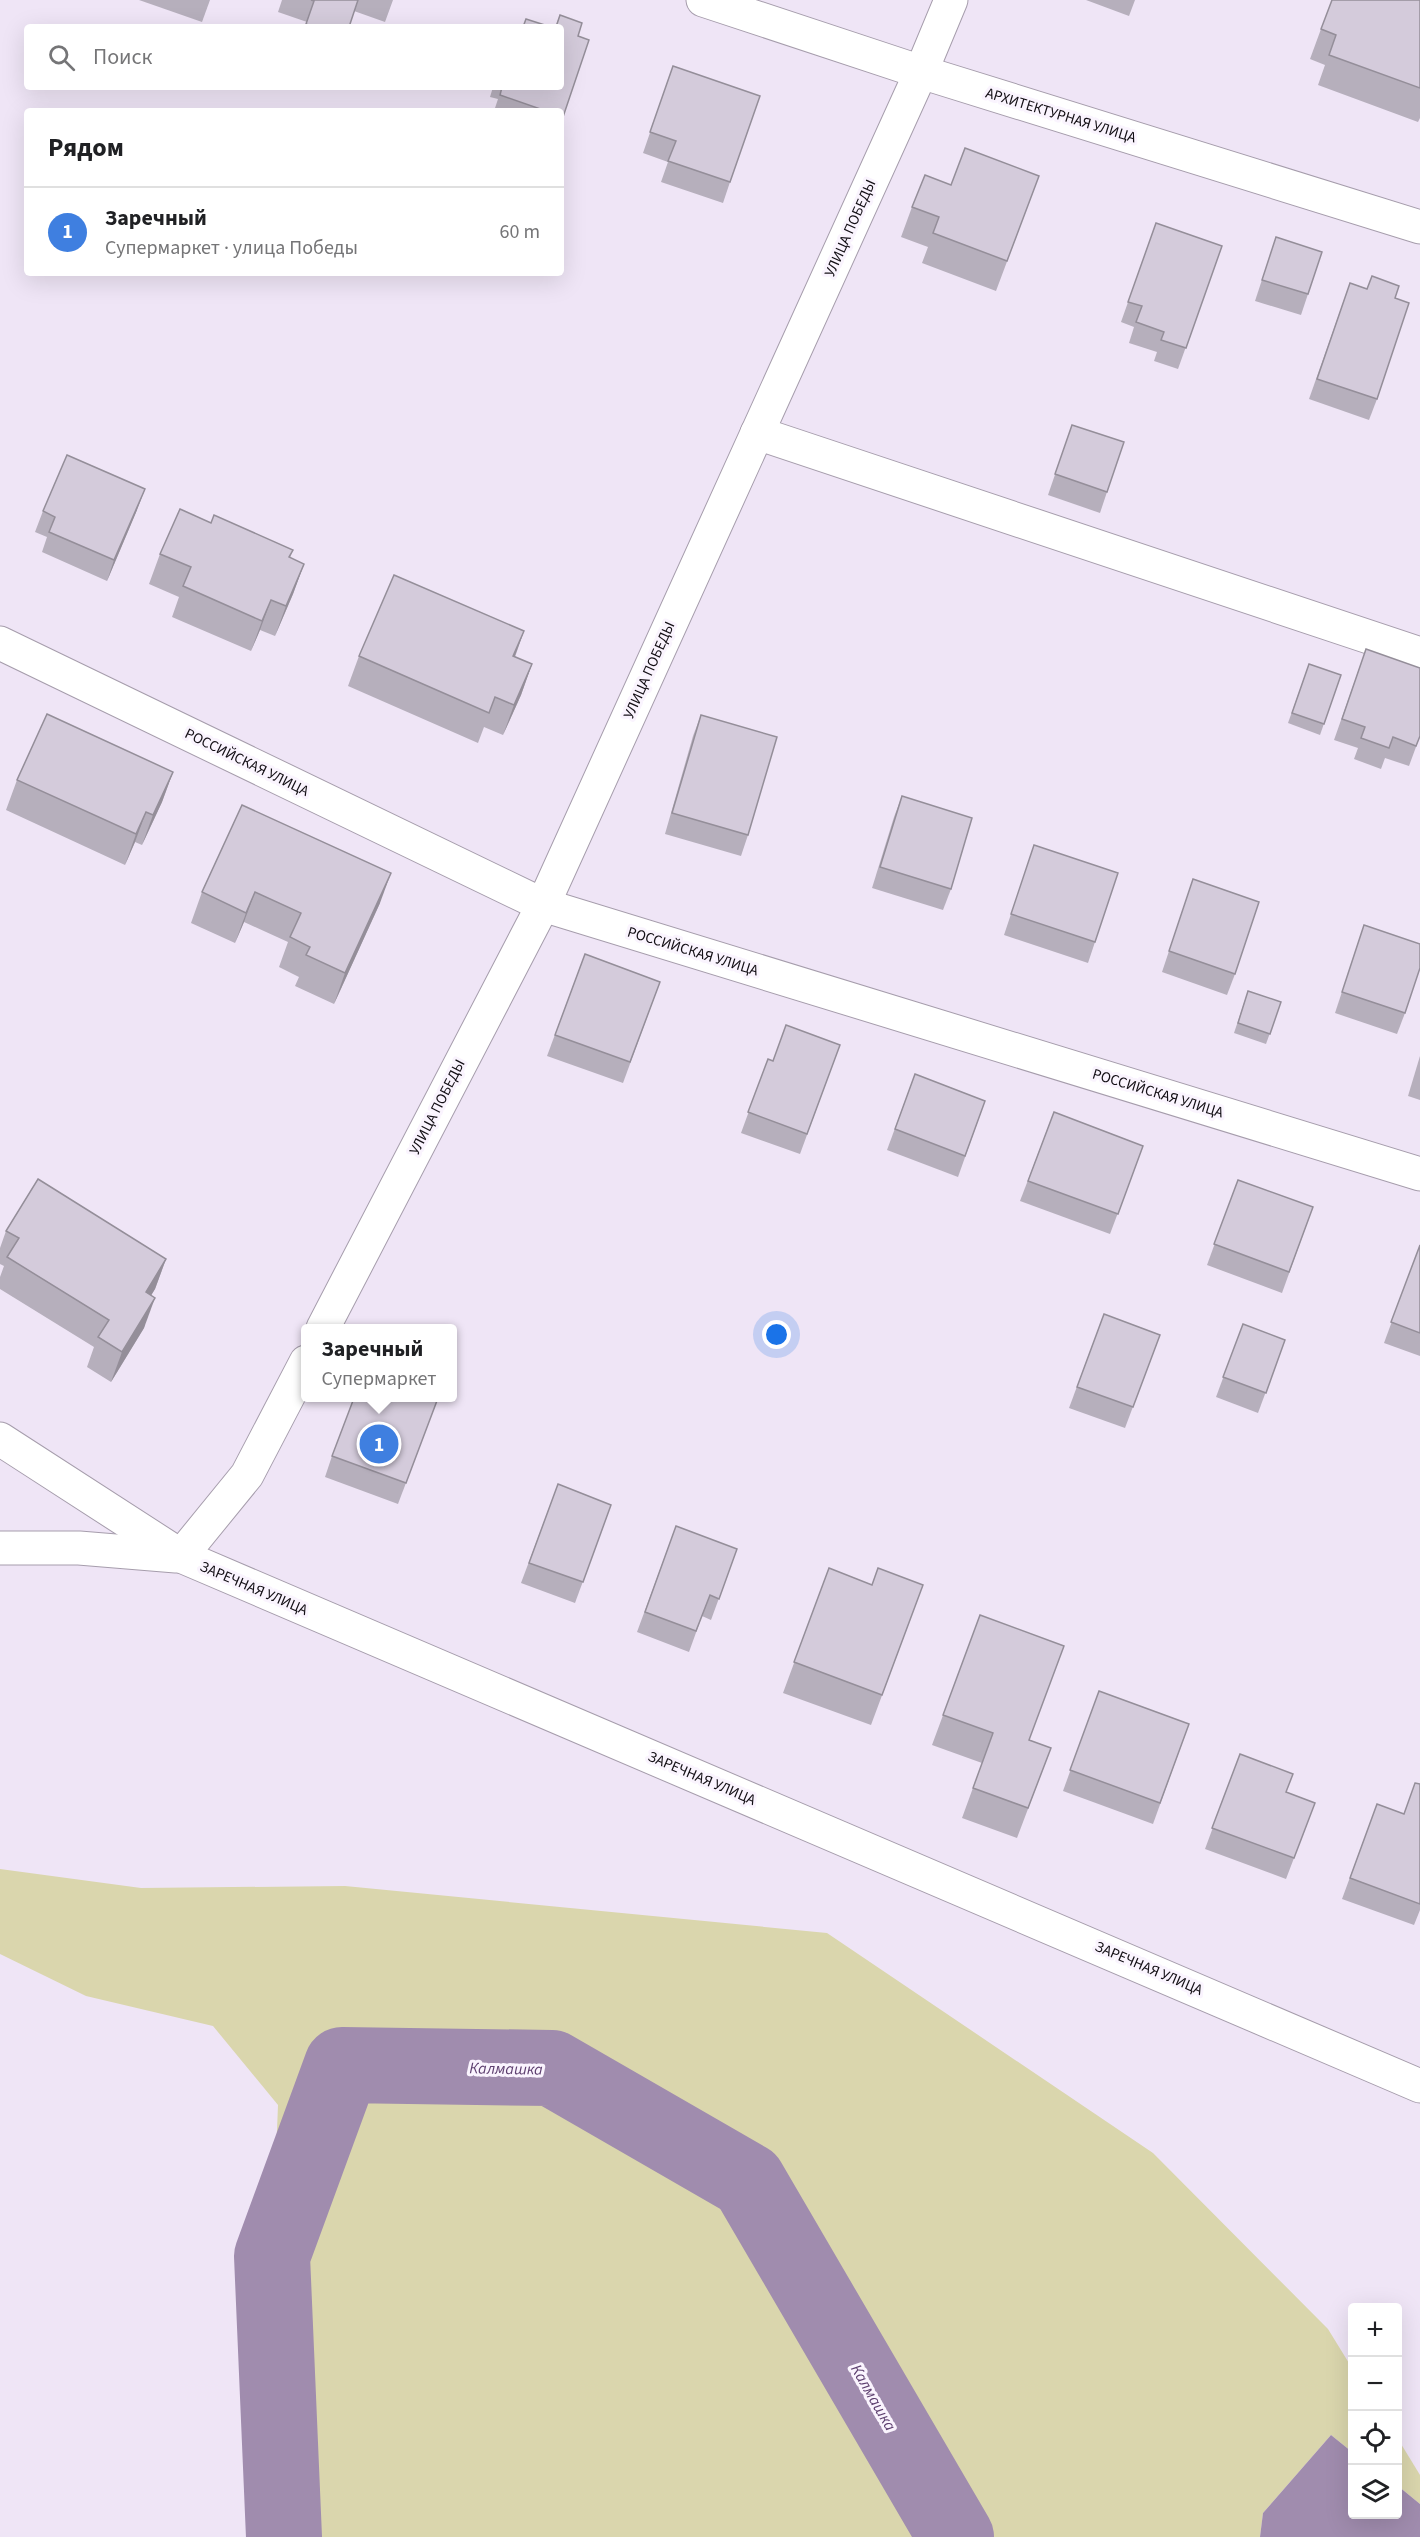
<!DOCTYPE html>
<html lang="ru">
<head>
<meta charset="utf-8">
<style>
	:root { --surface:#fff; --page:#f6f6f6; --text:#202124; --muted:#757577; --line:#e0e0e0; --accent:#0f766e }
	body { margin:0; font-family:"Source Sans 3",sans-serif; background:var(--page); color:var(--text) }
	.controls { position:absolute; right:18px; bottom:18px; display:grid; overflow:hidden; border-radius:6px; box-shadow:0 6px 24px #0002 }
	.controls button { width:54px; height:54px; display:grid; place-items:center; padding:0; border:0; border-bottom:2px solid var(--line); background:var(--surface); color:var(--text); font:30px sans-serif }
	.you { position:absolute; left:777px; top:1335px; width:21px; height:21px; margin:-15px; border:4px solid #fff; border-radius:50%; background:#1a73e8; box-shadow:0 0 0 9px #1a73e833 }
	.badge { display:grid; place-items:center; width:39px; height:39px; border-radius:50%; background:var(--accent); color:#fff; font-size:20px; font-weight:700 }
	.pin { position:absolute; translate:-50% -50%; border:3px solid #fff; box-shadow:0 2px 6px #0006 }
	.popup { position:absolute; left:301px; top:1324px; width:156px; height:78px; box-sizing:border-box; display:grid; place-content:center; border-radius:6px; background:var(--surface); filter:drop-shadow(0 2px 4px #0005); font-size:20px; white-space:nowrap; color:var(--muted) }
	.popup b { font-size:22px; color:var(--text) }
	.popup::after { content:''; position:absolute; left:50%; top:100%; margin-left:-12px; border:12px solid transparent; border-top-color:var(--surface) }
	.list { margin:0; padding:0; list-style:none }
	h2 { display:flex; justify-content:space-between; align-items:center; height:78px; margin:0; padding:0 24px; font-size:26px }
	h2 small { font-size:20px; font-weight:400; color:var(--muted) }
	.list li { display:grid; grid-template-columns:39px 1fr auto; gap:18px; align-items:center; box-sizing:border-box; height:90px; padding:0 24px; border-top:2px solid var(--line) }
	.list b { display:block; font-size:22px; white-space:nowrap }
	.list p { margin:0; font-size:20px; white-space:nowrap; color:var(--muted) }
	.list em { font-size:20px; font-style:normal; color:var(--muted) }
	.icon { flex:none; width:33px; height:33px; fill:none; stroke:currentColor; stroke-width:2; stroke-linecap:round; stroke-linejoin:round }
	.map { position:relative; flex:none; width:1420px; height:2537px; overflow:hidden }
	.search { position:absolute; background:var(--surface); box-shadow:0 6px 24px #0002; left:24px; top:24px; width:540px; height:66px; display:flex; align-items:center; gap:15px; box-sizing:border-box; padding:0 21px; border-radius:6px; color:var(--muted); font-size:22px }
	.panel { position:absolute; background:var(--surface); box-shadow:0 6px 24px #0002; left:24px; top:108px; width:540px; height:168px; border-radius:6px }
	.map>svg:first-child { display:block }
	.green { fill:#dad6ad }
	.water { fill:#a08cae }
	.lines { fill:none; stroke-linecap:round; stroke-linejoin:round }
	.river { stroke:#a08cae; stroke-width:76 }
	.minor-casing { stroke:#a69dac; stroke-width:35 }
	.minor { stroke:#fff; stroke-width:33 }
	.wall { fill:#b6afbc }
	.shaded-wall { fill:#948e99 }
	.building { fill:#d4cbdb; stroke:#948e99; stroke-width:1.5 }
	.labels { text-anchor:middle; stroke-width:6; stroke-linejoin:round; paint-order:stroke }
	.street-label { font-size:15px; fill:#120e14; stroke:#faf4fe }
	.water-label { font-size:16px; font-style:italic; fill:#5d3f6f; stroke:#faf4fe }
</style>
</head>
<body>
<div class="map">
<svg width="1420" height="2537" viewBox="0 0 1420 2537">
	<rect width="100%" height="100%" fill="#efe5f6"/>
	<!-- green -->
	<g class="green">
		<polygon points="0,1869 141,1888 345,1886 827,1933 1153,2153 1328,2329 1352,2368 1352,2452 1331,2435 1263,2513 1260,2537 284,2537 272,2256 278,2105 213,2026 86,1996 0,1954"/>
		<polygon points="1398,2439 1420,2475 1420,2504 1398,2486"/>
	</g>
	<!-- water -->
	<polygon class="water" points="1331,2435 1352,2452 1352,2514 1398,2514 1398,2486 1420,2504 1420,2537 1260,2537 1263,2513"/>
	<g class="lines">
		<!-- river -->
		<polyline class="river" points="284,2537 272,2256 342,2065 552,2068 748,2181 956,2537"/>
		<!-- minor casing -->
		<g class="minor-casing">
			<g id="minor">
				<polyline points="703,0 921,72 1420,227"/>
				<polyline points="757,433 1420,654"/>
				<polyline points="0,643 543,905 1420,1174"/>
				<polyline points="323,1328 543,905 921,72 951,0"/>
				<polyline points="0,1439 181,1556 1420,2086"/>
				<polyline points="0,1548 79,1548 176,1556"/>
				<polyline points="181,1556 247,1475 306,1362"/>
			</g>
		</g>
		<!-- minor -->
		<use href="#minor" class="minor"/>
	</g>
	<!-- wall -->
	<g class="wall">
		<polygon points="139,0 210,0 202,22"/>
		<polygon points="282,0 393,0 385,22 354,11 349,27 305,27 307,22 278,12"/>
		<polygon points="1086,0 1135,0 1129,16"/>
		<polygon points="1420,0 1420,118 1418,122 1318,85 1325,65 1310,59 1321,29"/>
		<polygon points="560,15 578,36 589,40 561,122 561,111 494,111 498,99 490,97 493,87 561,87 561,27 555,27"/>
		<polygon points="673,66 730,182 723,203 661,182 668,162 643,153"/>
		<polygon points="1039,176 996,291 922,263 928,247 901,237 912,207 951,185"/>
		<polygon points="1156,223 1222,246 1178,369 1154,361 1157,352 1129,343 1134,327 1121,322"/>
		<polygon points="1276,237 1308,294 1301,315 1255,301"/>
		<polygon points="1350,283 1395,298 1377,399 1369,420 1309,399"/>
		<polygon points="1072,425 1107,492 1100,513 1048,495"/>
		<polygon points="137,510 107,581 42,552 47,537 35,532 43,511"/>
		<polygon points="211,523 293,550 290,558 304,564 293,594 275,636 260,630 251,651 172,617 179,597 149,584 160,554"/>
		<polygon points="524,631 515,657 532,664 521,695 503,735 484,727 478,743 348,686 359,656"/>
		<polygon points="1366,649 1420,736 1409,766 1385,758 1381,769 1354,759 1358,748 1334,740"/>
		<polygon points="1309,664 1341,675 1320,735 1288,723"/>
		<polygon points="701,715 748,835 741,856 665,834 693,736"/>
		<polygon points="173,772 162,802 142,845 135,842 125,865 6,810 17,780"/>
		<polygon points="902,796 951,889 943,910 872,888 894,817"/>
		<polygon points="242,805 380,903 334,1004 295,986 299,977 279,967 288,942 244,922 235,943 191,923 202,892"/>
		<polygon points="1034,845 1095,942 1088,963 1004,935"/>
		<polygon points="1193,879 1235,974 1227,995 1162,972"/>
		<polygon points="1364,925 1405,1013 1397,1034 1335,1013"/>
		<polygon points="585,954 660,982 623,1083 547,1056"/>
		<polygon points="1248,991 1281,1002 1266,1044 1234,1033"/>
		<polygon points="840,1045 800,1154 741,1133 768,1059 773,1061"/>
		<polygon points="1420,1056 1420,1100 1408,1096"/>
		<polygon points="915,1074 985,1101 958,1177 887,1150"/>
		<polygon points="1054,1112 1143,1146 1110,1234 1020,1201"/>
		<polygon points="1238,1180 1313,1207 1282,1293 1207,1265"/>
		<polygon points="6,1231 166,1259 155,1289 151,1295 144,1328 111,1382 87,1367 94,1347 0,1289 0,1277 4,1266 0,1264 0,1248"/>
		<polygon points="1420,1245 1420,1356 1384,1343"/>
		<polygon points="1104,1314 1160,1335 1125,1428 1069,1408"/>
		<polygon points="1243,1324 1285,1340 1258,1413 1216,1397"/>
		<polygon points="438,1398 398,1504 325,1477 332,1456"/>
		<polygon points="558,1484 611,1505 575,1603 521,1583"/>
		<polygon points="676,1526 737,1549 711,1620 702,1616 689,1652 637,1632"/>
		<polygon points="829,1568 872,1585 923,1585 871,1725 783,1693"/>
		<polygon points="980,1615 1029,1740 1051,1748 1017,1838 962,1818 982,1763 932,1745"/>
		<polygon points="1099,1691 1189,1724 1153,1824 1063,1791"/>
		<polygon points="1240,1754 1286,1792 1315,1803 1286,1879 1205,1849"/>
		<polygon points="1420,1784 1420,1910 1414,1925 1342,1899 1377,1804 1404,1814"/>
	</g>
	<!-- shaded-wall -->
	<g class="shaded-wall">
		<polygon points="145,489 137,510 107,581 114,560"/>
		<polygon points="304,564 293,594 275,636 286,606"/>
		<polygon points="271,600 260,630 251,651 262,621"/>
		<polygon points="524,631 513,661 513,656"/>
		<polygon points="532,664 521,695 503,735 514,705"/>
		<polygon points="173,772 162,802 142,845 153,815"/>
		<polygon points="146,812 135,842 125,865 136,834"/>
		<polygon points="391,873 380,903 334,1004 345,973"/>
		<polygon points="255,892 244,922 235,943 246,913"/>
		<polygon points="166,1259 155,1289 135,1322 146,1292"/>
		<polygon points="155,1298 144,1328 111,1382 122,1352"/>
	</g>
	<!-- building -->
	<g class="building">
		<polygon points="311,0 358,0 349,27 314,27 306,24 314,1"/>
		<polygon points="1332,0 1420,0 1420,88 1329,55 1336,35 1321,29"/>
		<polygon points="560,15 582,23 578,36 589,40 563,117 561,116 561,111 546,111 500,95 502,87 561,87 561,27 556,27"/>
		<polygon points="526,19 551,27 523,27"/>
		<polygon points="673,66 760,96 730,182 668,161 676,141 650,132"/>
		<polygon points="965,148 1039,176 1007,261 933,233 939,217 912,207 925,175 951,185"/>
		<polygon points="1156,223 1222,246 1186,348 1161,340 1164,332 1136,322 1142,306 1128,302"/>
		<polygon points="1276,237 1322,252 1308,294 1262,280"/>
		<polygon points="1372,276 1399,286 1395,298 1409,303 1377,399 1317,379 1350,283 1367,289"/>
		<polygon points="1072,425 1124,442 1107,492 1055,474"/>
		<polygon points="67,455 145,489 114,560 49,532 55,517 43,511"/>
		<polygon points="180,509 211,523 214,515 293,550 289,557 304,564 286,606 271,600 262,621 183,586 191,567 160,554"/>
		<polygon points="394,575 524,631 513,656 532,664 514,705 495,697 489,713 359,656"/>
		<polygon points="1366,649 1420,668 1420,736 1416,746 1393,737 1389,748 1361,738 1365,727 1342,719"/>
		<polygon points="1309,664 1341,675 1324,724 1292,713"/>
		<polygon points="47,714 173,772 153,815 146,812 136,834 17,780"/>
		<polygon points="701,715 777,737 748,835 672,813"/>
		<polygon points="902,796 972,818 951,889 880,867"/>
		<polygon points="242,805 391,873 345,973 306,955 310,947 290,937 301,913 255,892 246,913 202,892"/>
		<polygon points="1034,845 1118,873 1095,942 1011,914"/>
		<polygon points="1193,879 1259,902 1235,974 1169,951"/>
		<polygon points="1364,925 1420,944 1420,968 1405,1013 1342,992"/>
		<polygon points="585,954 660,982 630,1062 555,1035"/>
		<polygon points="1248,991 1281,1002 1270,1034 1238,1023"/>
		<polygon points="786,1025 840,1045 807,1134 748,1112 768,1059 773,1061"/>
		<polygon points="915,1074 985,1101 965,1156 895,1129"/>
		<polygon points="1054,1112 1143,1146 1118,1214 1028,1181"/>
		<polygon points="38,1179 166,1259 146,1292 155,1298 122,1352 98,1337 109,1320 7,1257 19,1238 6,1231"/>
		<polygon points="1238,1180 1313,1207 1289,1272 1214,1244"/>
		<polygon points="1420,1245 1420,1333 1391,1322"/>
		<polygon points="1104,1314 1160,1335 1133,1407 1077,1387"/>
		<polygon points="1243,1324 1285,1340 1266,1393 1223,1377"/>
		<polygon points="354,1398 438,1398 406,1483 332,1456"/>
		<polygon points="558,1484 611,1505 583,1582 529,1563"/>
		<polygon points="676,1526 737,1549 719,1599 710,1595 696,1631 645,1612"/>
		<polygon points="829,1568 872,1585 878,1568 923,1585 882,1695 794,1662"/>
		<polygon points="980,1615 1064,1646 1029,1740 1051,1748 1028,1808 973,1788 993,1733 943,1715"/>
		<polygon points="1099,1691 1189,1724 1160,1803 1070,1770"/>
		<polygon points="1240,1754 1293,1774 1286,1792 1315,1803 1294,1858 1212,1828"/>
		<polygon points="1415,1783 1420,1784 1420,1904 1350,1878 1377,1804 1404,1814"/>
	</g>
	<g class="labels">
		<!-- street labels -->
		<g class="street-label">
			<text transform="translate(1061 115) rotate(17)" y="5">АРХИТЕКТУРНАЯ УЛИЦА</text>
			<text transform="translate(850 228) rotate(-66)" y="5">УЛИЦА ПОБЕДЫ</text>
			<text transform="translate(649 670) rotate(-66)" y="5">УЛИЦА ПОБЕДЫ</text>
			<text transform="translate(247 762) rotate(26)" y="5">РОССИЙСКАЯ УЛИЦА</text>
			<text transform="translate(693 951) rotate(17)" y="5">РОССИЙСКАЯ УЛИЦА</text>
			<text transform="translate(1158 1093) rotate(17)" y="5">РОССИЙСКАЯ УЛИЦА</text>
			<text transform="translate(437 1107) rotate(-63)" y="5">УЛИЦА ПОБЕДЫ</text>
			<text transform="translate(254 1588) rotate(23)" y="5">ЗАРЕЧНАЯ УЛИЦА</text>
			<text transform="translate(702 1778) rotate(23)" y="5">ЗАРЕЧНАЯ УЛИЦА</text>
			<text transform="translate(1149 1968) rotate(23)" y="5">ЗАРЕЧНАЯ УЛИЦА</text>
		</g>
		<!-- water labels -->
		<g class="water-label">
			<text transform="translate(506 2068) rotate(1)" y="6">Калмашка</text>
			<text transform="translate(874 2397) rotate(60)" y="6">Калмашка</text>
		</g>
	</g>
</svg>
<div class="controls">
<button>+</button>
<button>−</button>
<button><svg class="icon" aria-label="locate" viewBox="0 0 24 24"><circle cx="12" cy="12" r="6"/><path d="M12 2v4M12 18v4M2 12h4M18 12h4"/></svg></button>
<button><svg class="icon" aria-label="layers" viewBox="0 0 24 24"><path d="M12 4l9 5-9 5-9-5zM3 14l9 5 9-5"/></svg></button>
</div>
<div class="you"></div>
<div class="pin badge" style="left:379px;top:1444px;background:#3f7fe0">1</div>
<div class="popup"><b>Заречный</b>Супермаркет</div>
<div class="search"><svg class="icon" aria-label="search" viewBox="0 0 24 24"><circle cx="10" cy="10" r="6"/><path d="M15 15l6 6"/></svg>Поиск</div>
<section class="panel">
<h2>Рядом<small></small></h2>
<ul class="list">
<li><span class="badge" style="background:#3f7fe0">1</span><div><b>Заречный</b><p>Супермаркет · улица Победы</p></div><em>60 m</em></li>
</ul>
</section>
</div>
</body>
</html>
